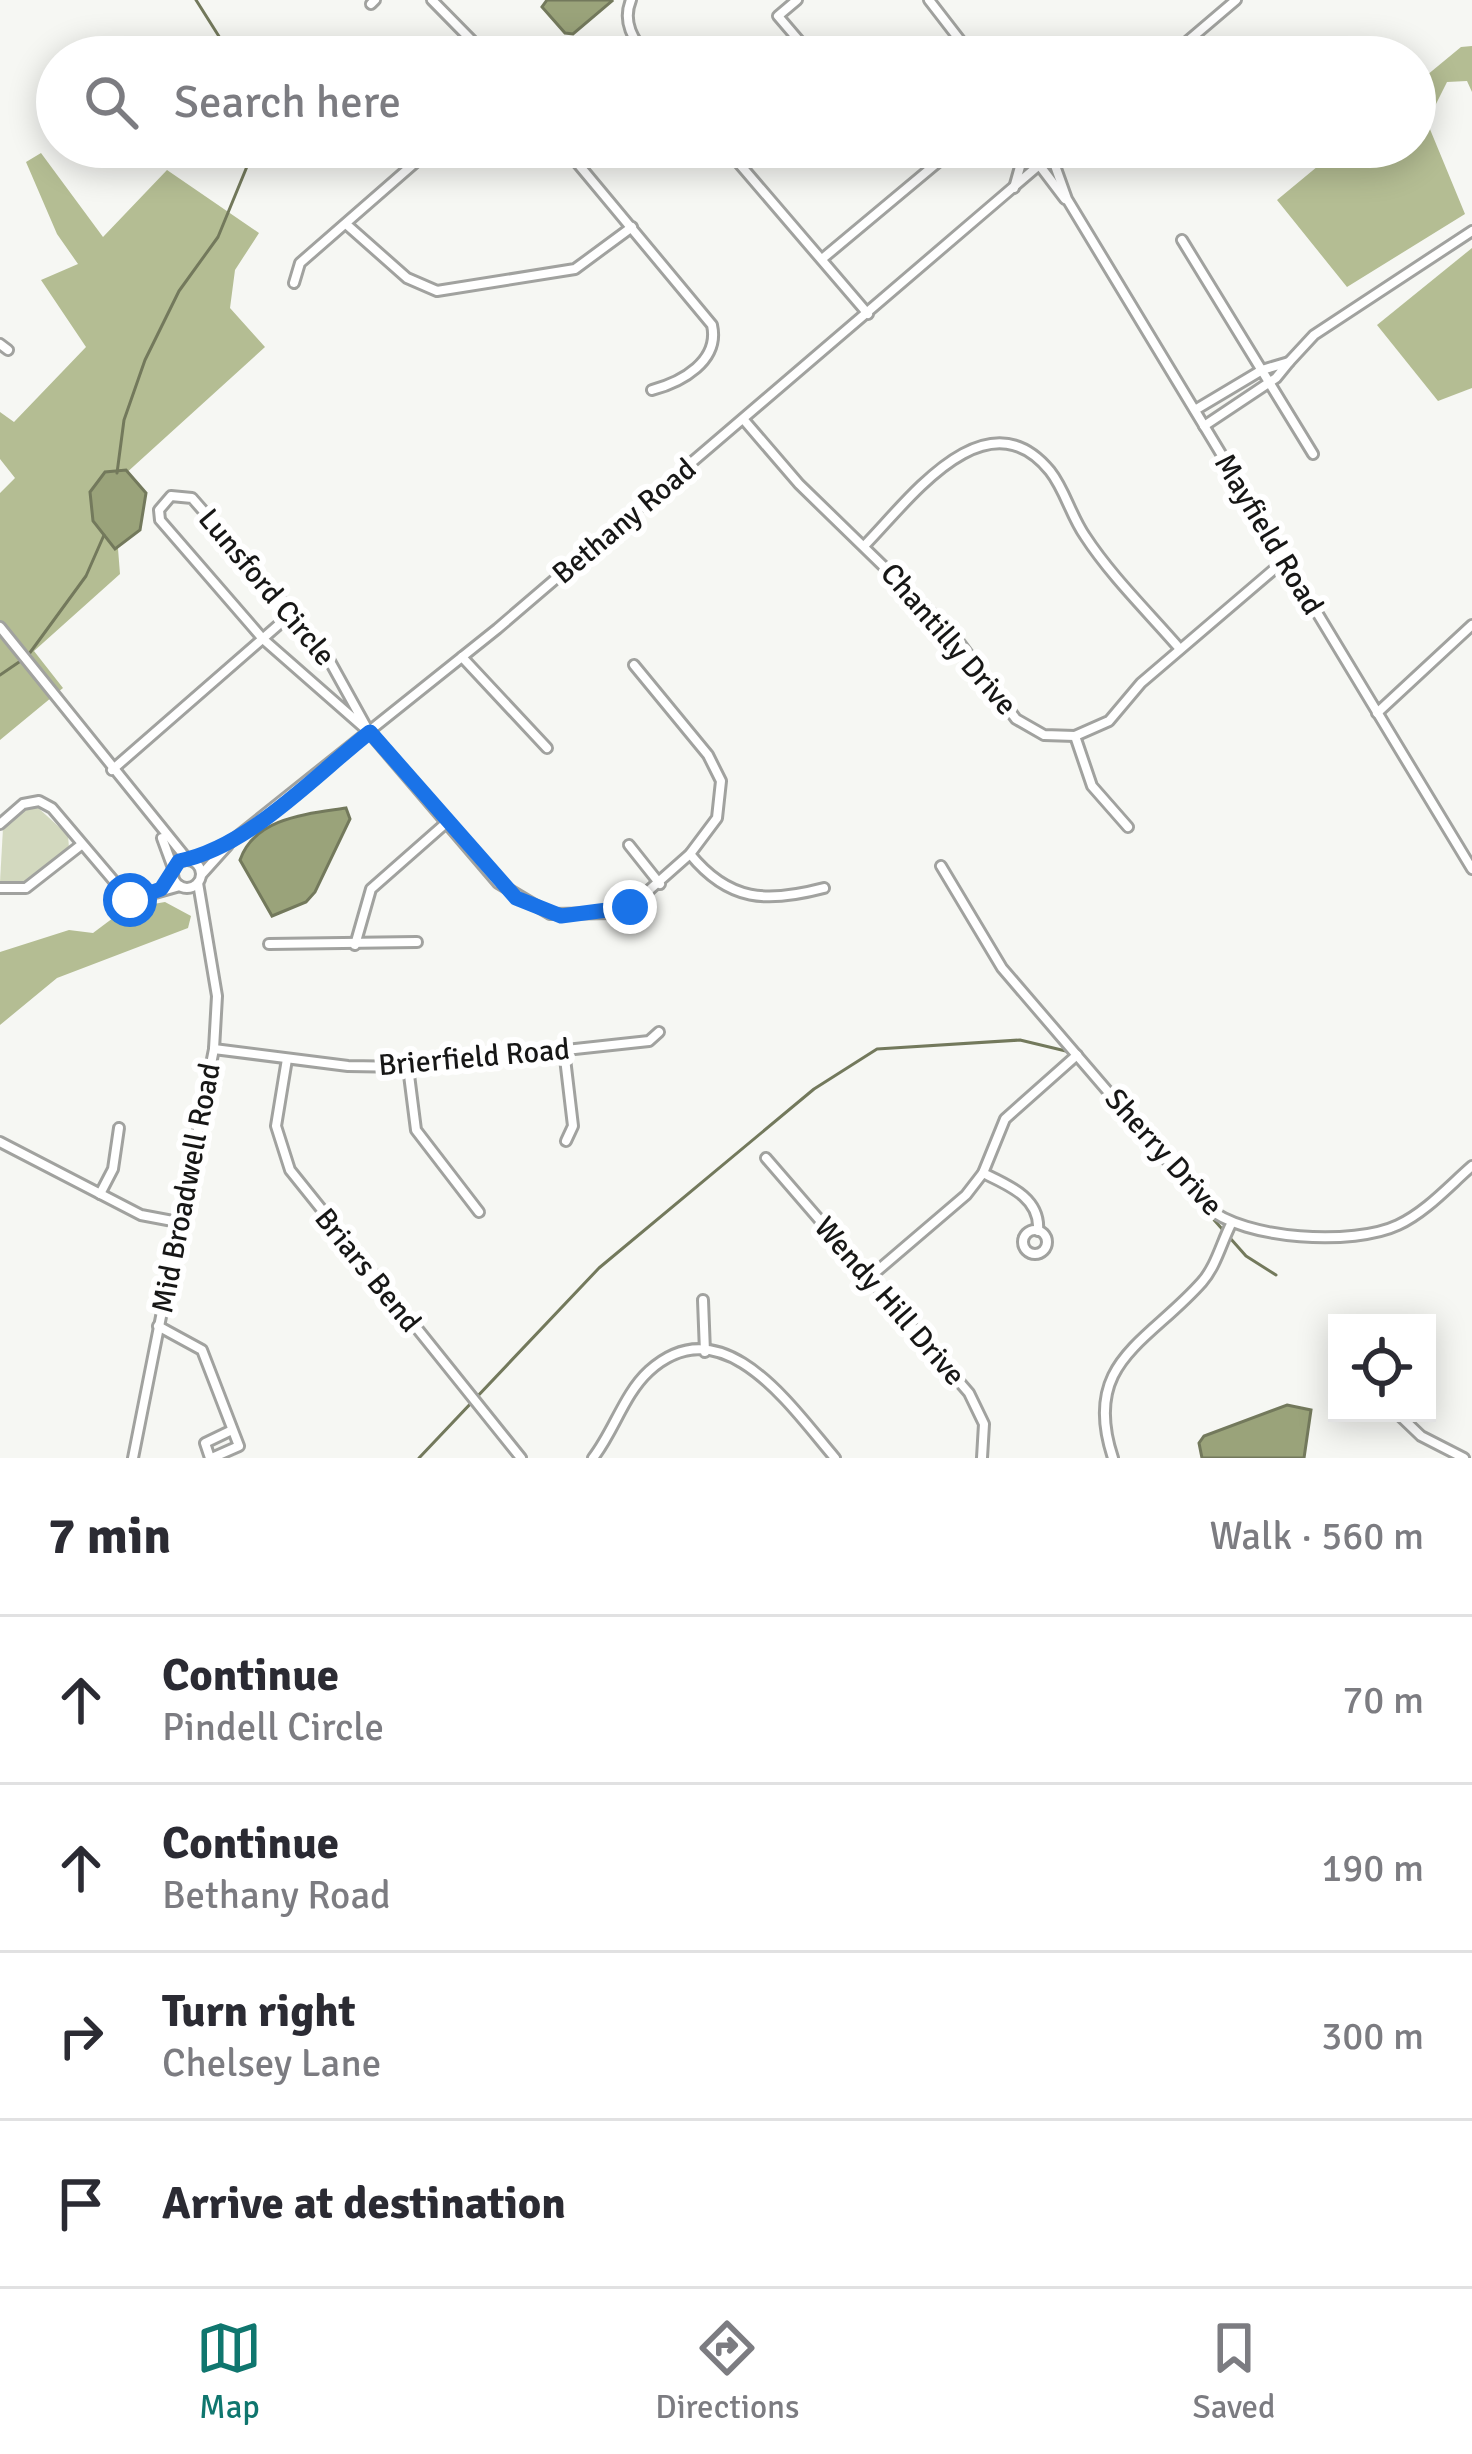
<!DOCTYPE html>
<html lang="en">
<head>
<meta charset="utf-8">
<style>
	:root { --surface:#fff; --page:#f2f2f3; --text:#2b2b33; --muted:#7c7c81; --line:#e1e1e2; --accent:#0f766e }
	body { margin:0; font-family:Signika,sans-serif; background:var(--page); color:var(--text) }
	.controls { position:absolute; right:36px; bottom:36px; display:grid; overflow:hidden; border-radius:0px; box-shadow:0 6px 30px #0003 }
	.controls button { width:108px; height:108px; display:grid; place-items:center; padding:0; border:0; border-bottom:3px solid var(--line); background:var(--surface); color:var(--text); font:60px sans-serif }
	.stop { position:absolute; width:36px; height:36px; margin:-27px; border:9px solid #1a73e8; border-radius:50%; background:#fff }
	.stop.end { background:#1a73e8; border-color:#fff; box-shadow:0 3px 12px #0008 }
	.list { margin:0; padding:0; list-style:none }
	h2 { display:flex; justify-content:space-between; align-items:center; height:156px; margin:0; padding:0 48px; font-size:51px }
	h2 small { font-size:39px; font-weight:400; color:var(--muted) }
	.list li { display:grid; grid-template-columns:78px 1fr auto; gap:36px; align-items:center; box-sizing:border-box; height:168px; padding:0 48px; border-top:3px solid var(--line) }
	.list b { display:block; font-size:45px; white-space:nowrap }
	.list p { margin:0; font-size:39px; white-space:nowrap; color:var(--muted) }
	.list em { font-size:39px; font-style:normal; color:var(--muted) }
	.icon { flex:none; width:66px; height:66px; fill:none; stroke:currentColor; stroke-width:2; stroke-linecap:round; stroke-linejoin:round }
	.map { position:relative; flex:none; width:1472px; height:1458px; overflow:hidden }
	.search { position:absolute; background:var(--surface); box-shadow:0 6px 30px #0003; left:36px; right:36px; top:36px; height:132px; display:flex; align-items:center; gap:30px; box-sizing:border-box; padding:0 42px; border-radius:66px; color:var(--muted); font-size:45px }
	.sheet { height:828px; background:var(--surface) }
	nav { display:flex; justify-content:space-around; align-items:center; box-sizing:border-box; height:168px; border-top:3px solid var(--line); background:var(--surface); font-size:33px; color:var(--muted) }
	nav a { display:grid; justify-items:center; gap:6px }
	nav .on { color:var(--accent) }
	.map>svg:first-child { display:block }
	.green { fill:#d3d9bf }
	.forest { fill:#b4bd93 }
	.water { fill:#9aa37a; stroke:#73795c; stroke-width:3 }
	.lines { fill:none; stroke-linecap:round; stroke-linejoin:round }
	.stream { stroke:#73795c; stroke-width:3 }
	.minor-casing { stroke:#a1a29f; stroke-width:14 }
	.minor { stroke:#fff; stroke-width:8 }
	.route { stroke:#1a73e8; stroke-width:15 }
	.labels { text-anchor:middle; stroke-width:12; stroke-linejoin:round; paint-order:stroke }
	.street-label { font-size:30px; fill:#171716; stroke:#fff }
</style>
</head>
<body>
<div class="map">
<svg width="1472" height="1458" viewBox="0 0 1472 1458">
	<rect width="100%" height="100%" fill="#f6f7f3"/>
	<!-- green -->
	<polygon class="green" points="36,806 68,835 69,848 27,882 7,886 0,882 3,828 22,809"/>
	<!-- forest -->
	<g class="forest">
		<polygon points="1472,46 1472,92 1467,81 1447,82 1427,122 1465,214 1347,287 1277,200 1341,147 1415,147 1415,85 1461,47"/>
		<polygon points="41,153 103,237 167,170 259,233 235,270 230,308 265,347 113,485 120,574 34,651 63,688 0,740 0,493 15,478 0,459 0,412 14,422 86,347 41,280 78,264 57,234 26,162"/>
		<polygon points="1472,248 1472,388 1438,401 1377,325"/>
		<polygon points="165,902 191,916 188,928 57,978 0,1025 0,952 69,930 93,933 125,909"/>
	</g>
	<!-- water -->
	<g class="water">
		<polygon points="547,0 611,0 612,1 573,34 565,33 542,7"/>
		<polygon points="126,470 146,493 140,530 115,549 93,521 90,492 105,472"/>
		<path d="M346,808L350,819L315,892L306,902L272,916L240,860C255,817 308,814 346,808Z"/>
		<polygon points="1287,1405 1311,1410 1304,1458 1202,1458 1199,1443 1204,1436"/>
	</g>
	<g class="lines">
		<!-- stream -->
		<g class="stream">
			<polyline points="196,0 232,57"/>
			<polyline points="117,473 124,420 145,360 179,291 218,237 255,147"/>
			<polyline points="29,654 86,576 104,535"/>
			<polyline points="0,675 22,660"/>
			<polyline points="1092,1068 1153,1138"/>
			<polyline points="1184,1186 1246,1256 1276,1275"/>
			<polyline points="419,1458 599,1268 814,1089 877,1049 1020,1040 1070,1052"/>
		</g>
		<!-- minor casing -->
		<g class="minor-casing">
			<g id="minor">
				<polyline points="432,0 488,57"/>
				<path d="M631,0C622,22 633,40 648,57"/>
				<polyline points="797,0 778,16 813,57"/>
				<polyline points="929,0 973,57"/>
				<polyline points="371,4 375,0"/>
				<polyline points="1169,57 1236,0"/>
				<path d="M564,147L712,325C720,361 682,382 652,390"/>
				<polyline points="725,147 868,314"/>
				<polyline points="1023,147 1029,161 1040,166 1065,199"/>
				<polyline points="1053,160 1067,199 1472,869"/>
				<polyline points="738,161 754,147"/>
				<polyline points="1040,166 1055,158 1058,147"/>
				<polyline points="1014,188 1023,156"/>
				<polyline points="346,224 407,278 437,291 575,269 632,227"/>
				<polyline points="1182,240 1313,454"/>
				<polyline points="822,259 949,153"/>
				<polyline points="294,283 300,263 433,147"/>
				<polyline points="0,344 8,350"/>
				<polyline points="1289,362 1314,335 1472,231"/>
				<polyline points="1195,410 1262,370 1289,362 1276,378 1204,426"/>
				<polyline points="744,420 799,484 953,634 1016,719 1044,735 1075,736 1109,721 1141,683 1285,560"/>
				<path d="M866,544C909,500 986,393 1050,471C1065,490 1071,516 1085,536C1111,576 1148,612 1180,649"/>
				<polyline points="0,627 187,859"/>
				<polyline points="462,657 547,748"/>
				<polyline points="1377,713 1472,625"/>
				<polyline points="369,732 322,647 192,498 171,496 159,510 160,520 263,639 369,732 498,883 550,914 616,913 630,907 690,854 717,818 721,781 708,755 634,665"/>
				<polyline points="1075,736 1092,786 1128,827"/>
				<polyline points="112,770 291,614"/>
				<polyline points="0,824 23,804 39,801 52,808 130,900 180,886"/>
				<polyline points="162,838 173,868"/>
				<polyline points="629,845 660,884"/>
				<path d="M690,854C729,902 767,903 824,888"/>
				<circle cx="187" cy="874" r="14"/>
				<polyline points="193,861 228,844 497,629 1038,166"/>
				<path d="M941,866L1002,968L1207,1207C1244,1240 1354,1246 1398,1225C1426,1212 1449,1186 1472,1166"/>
				<polyline points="202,874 228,845"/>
				<polyline points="0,888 26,888 81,845"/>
				<polyline points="269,944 417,942"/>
				<polyline points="355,945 371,889 446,823"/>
				<polyline points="214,1049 348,1066 408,1067 649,1041 659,1032"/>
				<polyline points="564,1050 573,1126 566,1141"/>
				<polyline points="287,1059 276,1126 290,1170 521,1458"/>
				<polyline points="408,1067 416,1130 479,1212"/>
				<polyline points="0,1142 141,1215 178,1222"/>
				<polyline points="766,1158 969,1393 984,1424 982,1458"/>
				<path d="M983,1173C1008,1185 1041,1198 1038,1231"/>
				<polyline points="100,1194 113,1169 119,1128"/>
				<circle cx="1035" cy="1242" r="12"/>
				<polyline points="870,1277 966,1195 983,1173 1005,1119 1077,1055"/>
				<polyline points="703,1300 705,1352"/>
				<polyline points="158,1326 202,1350 239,1446 212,1458"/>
				<polyline points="1397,1413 1421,1436 1464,1458"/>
				<polyline points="133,1458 214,1049 217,996 198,883"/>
				<polyline points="210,1458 205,1443 232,1430"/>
				<path d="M593,1458C614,1431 624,1394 649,1371C723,1304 792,1408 835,1458"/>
				<path d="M1113,1458C1081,1362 1148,1343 1202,1282C1216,1266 1221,1244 1231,1224"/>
			</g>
		</g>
		<!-- minor -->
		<use href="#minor" class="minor"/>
	</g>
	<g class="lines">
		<!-- route -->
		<path class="route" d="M130,900L161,889L179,861C249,847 313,777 370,732L516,898L561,916L630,907"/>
	</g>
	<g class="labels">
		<!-- street labels -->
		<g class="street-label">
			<text transform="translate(624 521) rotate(-40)" y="10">Bethany Road</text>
			<text transform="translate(1269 534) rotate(59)" y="10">Mayfield Road</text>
			<text transform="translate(267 587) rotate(50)" y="10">Lunsford Circle</text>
			<text transform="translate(949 639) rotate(49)" y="10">Chantilly Drive</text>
			<text transform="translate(474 1057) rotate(-5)" y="10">Brierfield Road</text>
			<text transform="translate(1164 1152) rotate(48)" y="10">Sherry Drive</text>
			<text transform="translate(186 1188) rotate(-79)" y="10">Mid Broadwell Road</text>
			<text transform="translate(368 1270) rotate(51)" y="10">Briars Bend</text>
			<text transform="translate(890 1301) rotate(49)" y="10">Wendy Hill Drive</text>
		</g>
	</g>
</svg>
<div class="controls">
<button><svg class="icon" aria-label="locate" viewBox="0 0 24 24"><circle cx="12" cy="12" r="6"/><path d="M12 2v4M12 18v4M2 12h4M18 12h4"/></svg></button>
</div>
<div class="stop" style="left:130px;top:900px"></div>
<div class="stop end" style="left:630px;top:907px"></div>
<div class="search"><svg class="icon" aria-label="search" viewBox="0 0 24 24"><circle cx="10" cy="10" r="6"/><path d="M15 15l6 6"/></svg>Search here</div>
</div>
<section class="sheet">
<h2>7 min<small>Walk · 560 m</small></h2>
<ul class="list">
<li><svg class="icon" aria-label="ahead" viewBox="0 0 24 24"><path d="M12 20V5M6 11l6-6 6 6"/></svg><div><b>Continue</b><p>Pindell Circle</p></div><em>70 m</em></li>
<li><svg class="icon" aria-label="ahead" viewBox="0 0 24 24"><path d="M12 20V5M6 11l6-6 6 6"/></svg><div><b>Continue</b><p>Bethany Road</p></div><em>190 m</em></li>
<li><svg class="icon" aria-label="right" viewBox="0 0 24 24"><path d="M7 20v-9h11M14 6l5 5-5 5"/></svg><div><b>Turn right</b><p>Chelsey Lane</p></div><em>300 m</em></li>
<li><svg class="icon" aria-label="arrive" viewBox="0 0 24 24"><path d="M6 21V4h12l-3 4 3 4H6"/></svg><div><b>Arrive at destination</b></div></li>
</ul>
</section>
<nav>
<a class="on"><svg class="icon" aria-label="map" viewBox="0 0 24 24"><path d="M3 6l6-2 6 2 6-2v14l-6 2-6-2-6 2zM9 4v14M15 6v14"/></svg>Map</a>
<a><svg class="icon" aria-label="directions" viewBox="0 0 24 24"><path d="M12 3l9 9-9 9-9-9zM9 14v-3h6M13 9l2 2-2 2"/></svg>Directions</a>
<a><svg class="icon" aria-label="saved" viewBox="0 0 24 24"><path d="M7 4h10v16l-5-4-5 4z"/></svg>Saved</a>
</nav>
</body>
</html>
